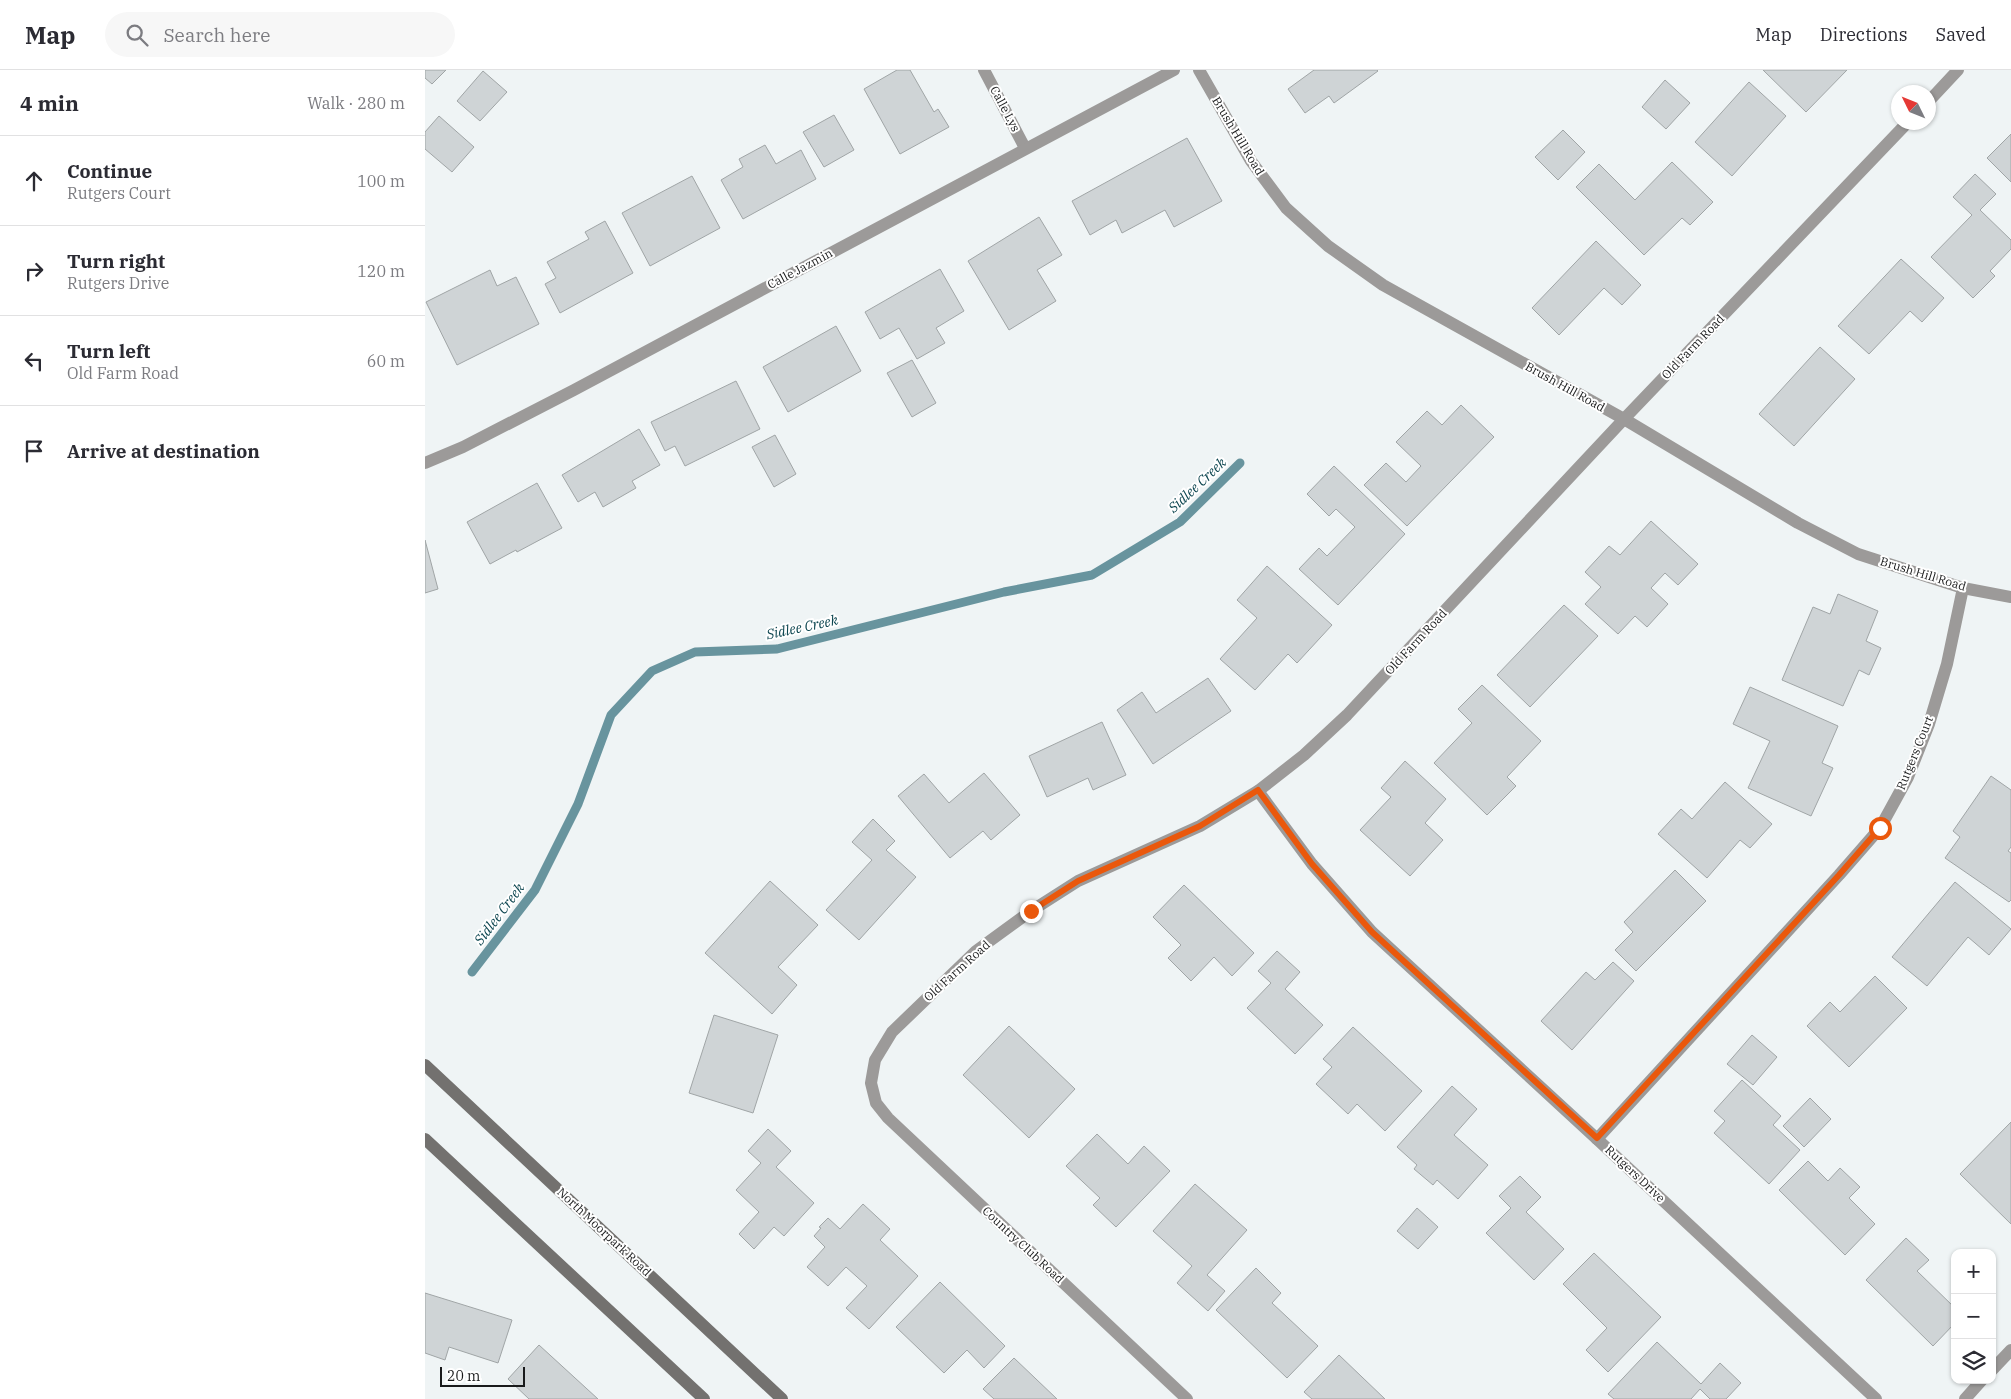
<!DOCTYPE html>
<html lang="en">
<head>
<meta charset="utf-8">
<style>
	:root { --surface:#fff; --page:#f7f7f7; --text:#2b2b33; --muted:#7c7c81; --line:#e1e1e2 }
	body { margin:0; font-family:"IBM Plex Serif",serif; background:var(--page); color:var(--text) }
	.controls { position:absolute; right:15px; bottom:15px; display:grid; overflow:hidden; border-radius:10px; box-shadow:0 1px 4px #0004 }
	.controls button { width:45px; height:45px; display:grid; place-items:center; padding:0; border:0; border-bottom:1px solid var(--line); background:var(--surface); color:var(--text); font:25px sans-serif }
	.compass { position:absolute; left:1466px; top:15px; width:45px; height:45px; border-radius:50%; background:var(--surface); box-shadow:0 1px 4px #0004; rotate:313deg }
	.scale { position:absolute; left:15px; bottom:12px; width:85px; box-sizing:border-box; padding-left:5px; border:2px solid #191a1b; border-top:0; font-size:14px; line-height:18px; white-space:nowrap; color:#191a1b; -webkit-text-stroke:4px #fff; paint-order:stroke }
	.stop { position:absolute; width:15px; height:15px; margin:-11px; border:4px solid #ea580c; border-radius:50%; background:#fff }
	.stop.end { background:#ea580c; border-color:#fff; box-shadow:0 1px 5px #0008 }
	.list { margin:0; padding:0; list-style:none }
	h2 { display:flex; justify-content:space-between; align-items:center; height:65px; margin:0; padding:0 20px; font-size:21px }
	h2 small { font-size:16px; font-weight:400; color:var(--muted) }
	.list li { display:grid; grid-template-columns:32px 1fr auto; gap:15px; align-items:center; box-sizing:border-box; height:90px; padding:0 20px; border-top:1px solid var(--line) }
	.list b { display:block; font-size:19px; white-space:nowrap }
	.list p { margin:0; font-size:16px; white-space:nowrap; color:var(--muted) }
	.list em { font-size:16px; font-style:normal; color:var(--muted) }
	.icon { flex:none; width:28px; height:28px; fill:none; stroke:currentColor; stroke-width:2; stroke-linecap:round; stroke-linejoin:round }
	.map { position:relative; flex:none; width:1586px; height:1329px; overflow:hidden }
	header { display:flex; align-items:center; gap:30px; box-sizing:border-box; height:70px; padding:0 25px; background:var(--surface); border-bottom:1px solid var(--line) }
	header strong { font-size:24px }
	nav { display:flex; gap:28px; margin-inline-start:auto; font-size:18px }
	.search { width:350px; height:45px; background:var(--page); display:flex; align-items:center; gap:12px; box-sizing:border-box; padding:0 18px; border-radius:28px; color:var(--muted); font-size:19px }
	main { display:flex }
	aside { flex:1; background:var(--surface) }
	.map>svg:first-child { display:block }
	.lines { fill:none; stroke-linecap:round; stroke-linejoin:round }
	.stream { stroke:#68949e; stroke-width:9 }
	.building { fill:#cfd4d6; stroke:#a0a5a6 }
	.minor { stroke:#9c9a99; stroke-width:12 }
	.secondary { stroke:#73716f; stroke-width:12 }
	.route { stroke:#ea580c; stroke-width:6 }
	.labels { text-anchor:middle; stroke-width:4; stroke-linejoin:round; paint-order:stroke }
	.street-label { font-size:12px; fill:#191a1b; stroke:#fff }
	.water-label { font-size:14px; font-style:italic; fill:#0c454f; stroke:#fff }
</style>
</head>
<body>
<header>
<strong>Map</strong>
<div class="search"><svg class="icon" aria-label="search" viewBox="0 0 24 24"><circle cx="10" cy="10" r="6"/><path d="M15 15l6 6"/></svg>Search here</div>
<nav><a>Map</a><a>Directions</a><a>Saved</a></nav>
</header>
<main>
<aside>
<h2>4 min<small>Walk · 280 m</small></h2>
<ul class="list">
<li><svg class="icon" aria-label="ahead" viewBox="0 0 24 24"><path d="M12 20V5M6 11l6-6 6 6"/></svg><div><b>Continue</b><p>Rutgers Court</p></div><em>100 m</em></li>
<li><svg class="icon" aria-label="right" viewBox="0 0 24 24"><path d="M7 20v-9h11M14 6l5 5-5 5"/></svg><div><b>Turn right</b><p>Rutgers Drive</p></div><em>120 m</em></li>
<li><svg class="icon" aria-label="left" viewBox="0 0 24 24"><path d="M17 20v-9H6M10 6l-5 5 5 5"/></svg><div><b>Turn left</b><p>Old Farm Road</p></div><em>60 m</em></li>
<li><svg class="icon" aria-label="arrive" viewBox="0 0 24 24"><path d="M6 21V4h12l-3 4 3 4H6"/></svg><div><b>Arrive at destination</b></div></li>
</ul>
</aside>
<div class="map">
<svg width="1586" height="1329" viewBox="0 0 1586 1329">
	<rect width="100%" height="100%" fill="#eff4f5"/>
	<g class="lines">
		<!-- stream -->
		<polyline class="stream" points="47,902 110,820 153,734 186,645 227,601 270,582 352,579 579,522 667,505 755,452 815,393"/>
	</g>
	<!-- building -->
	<g class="building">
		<polygon points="0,0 21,0 7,14 0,8"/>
		<polygon points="472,0 485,0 509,42 513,39 524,57 475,84 439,19"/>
		<polygon points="889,0 952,0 953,1 909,33 904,26 880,43 863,19"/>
		<polygon points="1338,0 1422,0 1381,42"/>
		<polygon points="58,1 82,22 55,51 32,31"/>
		<polygon points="1240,10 1265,33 1241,59 1217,37"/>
		<polygon points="1324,12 1361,46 1307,106 1270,72"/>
		<polygon points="409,45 429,80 399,97 378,62"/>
		<polygon points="14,46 49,77 27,102 0,79 0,62"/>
		<polygon points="1138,60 1160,82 1133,110 1110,87"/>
		<polygon points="1586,64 1586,112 1562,88"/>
		<polygon points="762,68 797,131 749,157 740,140 697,163 691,150 665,165 647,131"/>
		<polygon points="340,75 351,94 376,80 391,109 318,149 296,110 318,97 314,89"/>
		<polygon points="1247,92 1288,132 1265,155 1257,148 1219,185 1151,117 1174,94 1210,130"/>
		<polygon points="1550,104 1571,124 1555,140 1586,170 1586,179 1565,201 1570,206 1548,228 1506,187 1547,145 1528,127"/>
		<polygon points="267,106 295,158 225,196 197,143"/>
		<polygon points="614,147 637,185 612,200 631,231 584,260 543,191"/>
		<polygon points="180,151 208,203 135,243 120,214 131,208 122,192 164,169 160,162"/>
		<polygon points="1171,171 1216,215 1197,235 1179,218 1134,265 1107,238"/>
		<polygon points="1476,189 1519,228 1497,252 1485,241 1444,284 1413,256"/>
		<polygon points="515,199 539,241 511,258 520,273 492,289 474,258 455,269 440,242"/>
		<polygon points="65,200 72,216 91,207 114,254 32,295 1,232"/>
		<polygon points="411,256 436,301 363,342 338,297"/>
		<polygon points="1395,277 1430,309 1369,376 1334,344"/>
		<polygon points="487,290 511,333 487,347 462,303"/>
		<polygon points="311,311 335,359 260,396 250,376 240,381 226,352"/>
		<polygon points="1036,335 1069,367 982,456 939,415 961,393 981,412 996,396 971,372 1002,341 1017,355"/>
		<polygon points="214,359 235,395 207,411 211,418 178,437 170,422 153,432 137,405"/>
		<polygon points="350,365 371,404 349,417 327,377"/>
		<polygon points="909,396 980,464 913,535 874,499 894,478 902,486 930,457 911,439 904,446 882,424"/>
		<polygon points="112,413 137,458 92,482 91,480 65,494 42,452"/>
		<polygon points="1226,451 1273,494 1253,515 1240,503 1226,518 1243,534 1222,557 1210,546 1193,564 1160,534 1176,517 1160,502 1184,476 1195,485"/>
		<polygon points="0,470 13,519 0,523"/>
		<polygon points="842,496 907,555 872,593 863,584 830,620 795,589 832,548 812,530"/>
		<polygon points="1413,524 1453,541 1441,571 1456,578 1444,605 1434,600 1418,636 1357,610 1388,537 1405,544"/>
		<polygon points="1139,535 1173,566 1105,637 1072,605"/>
		<polygon points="783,608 806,641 728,694 692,640 717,622 731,643"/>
		<polygon points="1057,615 1116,671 1082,707 1091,716 1062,745 1009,693 1047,653 1033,639"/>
		<polygon points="1325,617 1413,656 1397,693 1408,698 1386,746 1323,718 1345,671 1308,654"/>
		<polygon points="677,652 701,705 668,720 663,708 622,727 604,686"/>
		<polygon points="980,691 1021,729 1000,753 1018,770 985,806 935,760 966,727 956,718"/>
		<polygon points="559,703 595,745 566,770 558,761 525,788 473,726 499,704 524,733"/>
		<polygon points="1566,706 1586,720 1586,777 1583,781 1586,783 1586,830 1584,832 1520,788 1535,767 1528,761"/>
		<polygon points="1300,712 1347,754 1325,778 1315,770 1282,808 1233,764 1256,739 1267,749"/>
		<polygon points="448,749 470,771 461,780 491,807 434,870 401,840 447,790 427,772"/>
		<polygon points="1250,800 1281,831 1211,901 1190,880 1208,862 1199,852"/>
		<polygon points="345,811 393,855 353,897 372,915 347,944 280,883"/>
		<polygon points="1530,812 1586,859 1564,885 1543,867 1502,916 1467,887"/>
		<polygon points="759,815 829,883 807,906 789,887 766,911 743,888 756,875 728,847"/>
		<polygon points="852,881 875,902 860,919 898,955 870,984 822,938 846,913 833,901"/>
		<polygon points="1188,892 1209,911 1147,980 1116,951 1161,902 1170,910"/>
		<polygon points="1450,906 1482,938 1424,997 1382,956 1405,932 1415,942"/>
		<polygon points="289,945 353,965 328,1043 264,1023"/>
		<polygon points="584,956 650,1019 604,1068 538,1005"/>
		<polygon points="928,957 997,1021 960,1061 932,1034 923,1044 891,1014 907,997 898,989"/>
		<polygon points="1327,965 1352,987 1328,1015 1302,994"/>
		<polygon points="1317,1010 1356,1046 1348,1055 1375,1080 1344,1114 1289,1063 1300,1051 1289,1041"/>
		<polygon points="1027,1016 1052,1039 1029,1065 1063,1095 1033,1129 1012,1110 1008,1115 989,1099 992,1095 972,1077"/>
		<polygon points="1385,1028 1406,1049 1379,1077 1358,1056"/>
		<polygon points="1586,1052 1586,1154 1535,1104"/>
		<polygon points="343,1059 366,1081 351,1097 389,1133 359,1166 349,1157 329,1179 314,1164 334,1142 311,1120 336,1093 323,1081"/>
		<polygon points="672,1064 703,1094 719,1076 745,1101 691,1157 668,1135 675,1128 641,1096"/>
		<polygon points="1383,1091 1403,1111 1415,1098 1435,1117 1424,1128 1450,1154 1420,1185 1354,1120"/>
		<polygon points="1095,1106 1116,1127 1101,1142 1139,1179 1109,1210 1061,1163 1086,1138 1074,1126"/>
		<polygon points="770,1114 822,1160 782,1205 800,1221 783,1241 752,1213 767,1196 728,1161"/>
		<polygon points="438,1134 465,1159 455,1170 493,1206 444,1259 421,1238 442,1216 421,1197 403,1216 382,1197 400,1177 389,1166 396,1158 394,1157 403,1148 415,1159"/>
		<polygon points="992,1138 1013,1157 993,1179 972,1161"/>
		<polygon points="1481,1168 1504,1190 1492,1201 1530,1238 1530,1253 1508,1276 1441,1210"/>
		<polygon points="1169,1183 1236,1247 1183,1302 1161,1280 1182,1258 1138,1214"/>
		<polygon points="831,1198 856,1223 847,1233 893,1276 862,1308 791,1240"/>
		<polygon points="515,1212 580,1276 559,1298 542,1280 519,1303 471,1257"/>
		<polygon points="0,1223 87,1250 73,1293 24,1277 20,1290 0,1283"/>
		<polygon points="1232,1272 1276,1314 1295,1293 1316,1313 1301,1329 1285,1329 1275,1319 1266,1329 1189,1329 1183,1324"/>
		<polygon points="114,1275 173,1329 104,1329 83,1309"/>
		<polygon points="914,1285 960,1329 887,1329 879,1322"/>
		<polygon points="589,1288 632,1329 569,1329 558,1319"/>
	</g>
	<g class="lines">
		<!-- minor -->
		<g class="minor">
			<polyline points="559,0 600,78"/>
			<polyline points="774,0 826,91 861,138 903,176 958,215 1199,349 1373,453 1433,484 1538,518 1586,527"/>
			<polyline points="1504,31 1533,0"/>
			<polyline points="0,393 38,377 149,320 749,0"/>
			<polyline points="833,721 887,794 947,862 1172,1069 1451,1329"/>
			<polyline points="1172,1069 1414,805 1455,758 1483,707 1504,654 1522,594 1538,518"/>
			<polyline points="1567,1300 1586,1280"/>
			<polyline points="762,1329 463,1048 451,1033 446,1013 450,990 467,962 551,881 606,841 653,811 775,756 833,721 879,685 922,645 1199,349 1483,52"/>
			<polyline points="1540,1329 1557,1310"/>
		</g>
		<!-- secondary -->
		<g class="secondary">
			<polyline points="0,995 357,1329"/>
			<polyline points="0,1069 279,1329"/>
		</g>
	</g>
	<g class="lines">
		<!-- route -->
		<polyline class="route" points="606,841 653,811 775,756 833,720 887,794 947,862 1172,1068 1414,805 1455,758"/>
	</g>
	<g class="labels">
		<!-- street labels -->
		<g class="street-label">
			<text transform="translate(580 39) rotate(62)" y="4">Calle Lys</text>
			<text transform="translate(813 66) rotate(59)" y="4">Brush Hill Road</text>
			<text transform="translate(375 199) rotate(-28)" y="4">Calle Jazmin</text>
			<text transform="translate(1268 277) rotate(-46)" y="4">Old Farm Road</text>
			<text transform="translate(1140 317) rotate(29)" y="4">Brush Hill Road</text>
			<text transform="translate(1498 504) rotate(17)" y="4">Brush Hill Road</text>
			<text transform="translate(991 572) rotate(-47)" y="4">Old Farm Road</text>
			<text transform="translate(1490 683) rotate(-68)" y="4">Rutgers Court</text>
			<text transform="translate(532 901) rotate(-42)" y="4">Old Farm Road</text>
			<text transform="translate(1210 1104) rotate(43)" y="4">Rutgers Drive</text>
			<text transform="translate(179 1162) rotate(43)" y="4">North Moorpark Road</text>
			<text transform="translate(598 1175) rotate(43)" y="4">Country Club Road</text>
		</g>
		<!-- water labels -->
		<g class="water-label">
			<text transform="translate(772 415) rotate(-43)" y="5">Sidlee Creek</text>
			<text transform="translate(377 557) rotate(-12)" y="5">Sidlee Creek</text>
			<text transform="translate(74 844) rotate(-53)" y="5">Sidlee Creek</text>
		</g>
	</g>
</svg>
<div class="controls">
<button>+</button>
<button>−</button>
<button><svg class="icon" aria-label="layers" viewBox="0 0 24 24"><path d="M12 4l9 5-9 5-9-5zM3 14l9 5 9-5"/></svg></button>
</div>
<svg class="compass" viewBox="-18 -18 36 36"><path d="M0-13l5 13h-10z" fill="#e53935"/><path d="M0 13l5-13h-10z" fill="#7c7c81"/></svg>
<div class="scale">20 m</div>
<div class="stop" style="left:1455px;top:758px"></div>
<div class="stop end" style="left:606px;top:841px"></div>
</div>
</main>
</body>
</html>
